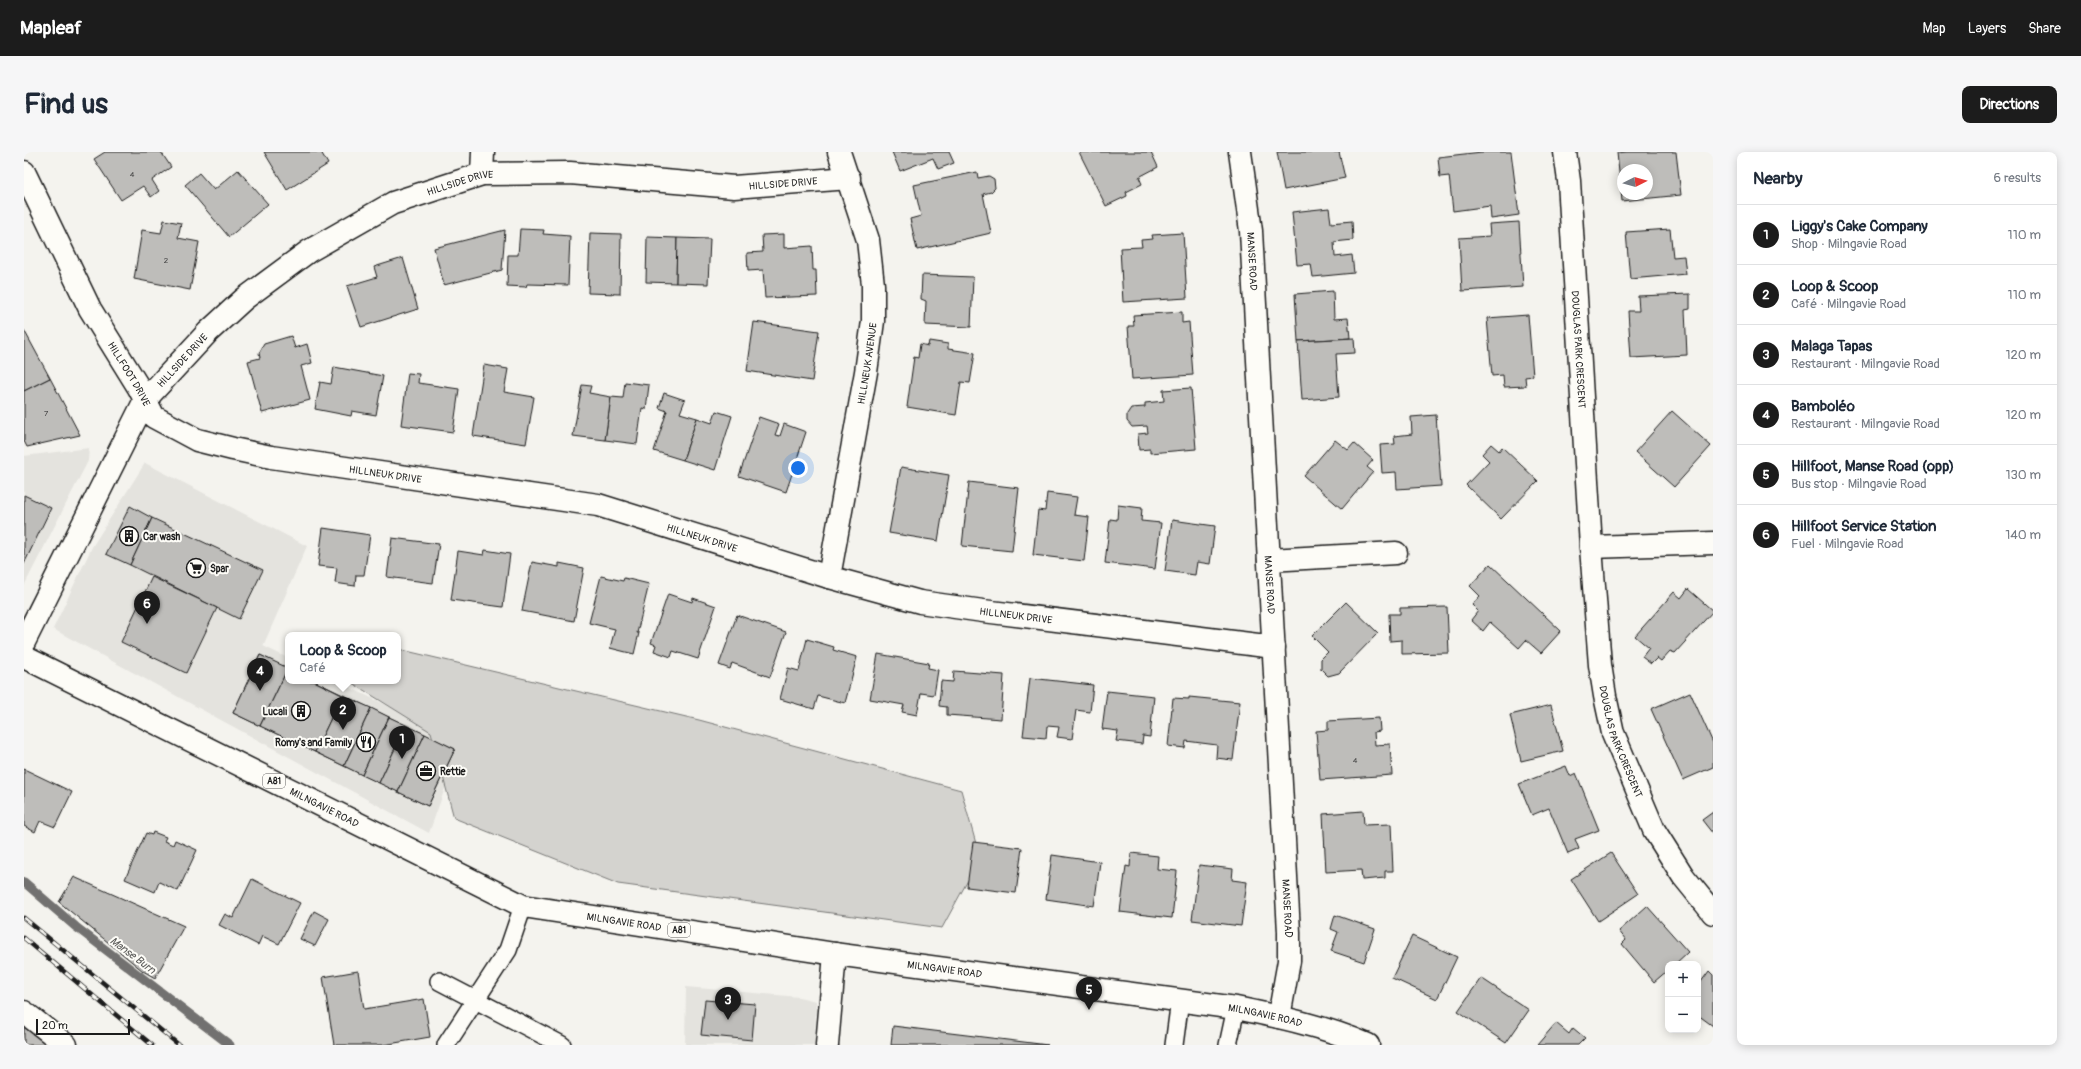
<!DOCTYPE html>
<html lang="en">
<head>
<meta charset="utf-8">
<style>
	:root { --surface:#fff; --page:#f6f6f7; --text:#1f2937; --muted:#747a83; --line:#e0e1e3; --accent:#1c1c1c }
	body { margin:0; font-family:Pangolin,sans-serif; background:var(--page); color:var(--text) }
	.controls { position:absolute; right:12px; bottom:12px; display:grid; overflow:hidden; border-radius:8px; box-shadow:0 2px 10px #0003 }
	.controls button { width:36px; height:36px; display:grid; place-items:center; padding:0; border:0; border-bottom:1px solid var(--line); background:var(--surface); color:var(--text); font:20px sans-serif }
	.compass { position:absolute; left:1593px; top:12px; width:36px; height:36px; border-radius:50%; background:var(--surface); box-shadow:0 2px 10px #0003; rotate:84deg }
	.scale { position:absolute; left:12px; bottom:10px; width:94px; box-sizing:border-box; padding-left:4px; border:2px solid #1c1c1c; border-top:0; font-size:11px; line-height:14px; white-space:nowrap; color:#1c1c1c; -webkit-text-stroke:3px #fdfcf7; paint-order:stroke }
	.you { position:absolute; left:774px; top:316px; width:14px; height:14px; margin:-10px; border:3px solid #fff; border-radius:50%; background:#1a73e8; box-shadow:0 0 0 6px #1a73e833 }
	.badge { display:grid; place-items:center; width:26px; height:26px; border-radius:50%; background:var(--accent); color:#fff; font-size:13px; font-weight:700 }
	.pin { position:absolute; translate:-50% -33px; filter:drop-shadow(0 1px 2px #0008) }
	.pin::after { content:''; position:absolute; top:21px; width:14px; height:12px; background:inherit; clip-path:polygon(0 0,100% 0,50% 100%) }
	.popup { position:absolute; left:261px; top:480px; width:116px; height:52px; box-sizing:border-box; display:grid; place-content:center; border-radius:8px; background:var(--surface); filter:drop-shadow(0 1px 3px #0005); font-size:13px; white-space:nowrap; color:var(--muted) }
	.popup b { font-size:15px; color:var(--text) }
	.popup::after { content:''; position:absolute; left:50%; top:100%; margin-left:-8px; border:8px solid transparent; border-top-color:var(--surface) }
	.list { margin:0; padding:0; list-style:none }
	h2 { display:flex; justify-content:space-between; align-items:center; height:52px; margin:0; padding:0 16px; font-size:17px }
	h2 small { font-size:13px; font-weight:400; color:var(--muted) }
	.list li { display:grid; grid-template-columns:26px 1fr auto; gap:12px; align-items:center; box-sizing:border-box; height:60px; padding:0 16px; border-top:1px solid var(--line) }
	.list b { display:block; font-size:15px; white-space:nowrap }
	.list p { margin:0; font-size:13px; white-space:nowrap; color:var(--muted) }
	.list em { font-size:13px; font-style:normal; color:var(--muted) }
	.map { position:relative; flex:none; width:1689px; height:893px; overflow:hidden; border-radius:8px }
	header { display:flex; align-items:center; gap:24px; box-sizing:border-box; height:56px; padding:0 20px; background:var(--accent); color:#fff }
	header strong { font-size:19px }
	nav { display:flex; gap:22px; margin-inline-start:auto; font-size:14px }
	.intro { display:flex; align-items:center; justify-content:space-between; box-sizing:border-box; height:96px; padding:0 24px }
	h1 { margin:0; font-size:28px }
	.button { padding:10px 18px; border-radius:8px; background:var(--accent); color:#fff; font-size:14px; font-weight:700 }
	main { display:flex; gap:24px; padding:0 24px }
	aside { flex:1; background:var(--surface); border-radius:8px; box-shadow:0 2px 10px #0003 }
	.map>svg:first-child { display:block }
	.built { fill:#e4e3de }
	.green { fill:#d4d3cf; stroke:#787876 }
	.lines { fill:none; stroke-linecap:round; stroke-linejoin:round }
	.stream { stroke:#72716f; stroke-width:9 }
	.building { fill:#bebdba; stroke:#1c1c1c; fill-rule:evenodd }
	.lane-casing { stroke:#1c1c1c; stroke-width:20 }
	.street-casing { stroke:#1c1c1c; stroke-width:25 }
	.secondary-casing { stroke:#1c1c1c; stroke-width:25 }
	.primary-casing { stroke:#1c1c1c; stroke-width:25 }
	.lane { stroke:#fdfcf7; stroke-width:17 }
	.street { stroke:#fdfcf7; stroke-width:22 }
	.secondary { stroke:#fdfcf7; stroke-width:22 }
	.primary { stroke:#fdfcf7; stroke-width:22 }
	.rail-casing { stroke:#1c1c1c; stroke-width:4.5 }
	.rail { stroke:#fdfcf7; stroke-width:3; stroke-dasharray:9; stroke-linecap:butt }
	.labels { text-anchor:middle; stroke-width:4; stroke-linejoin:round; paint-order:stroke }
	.number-label { font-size:8px; fill:#444 }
	.shield { fill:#fdfcf7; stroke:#605f5e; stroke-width:1 }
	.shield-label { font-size:9px; font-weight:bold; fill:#1c1c1c }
	.street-label { font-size:10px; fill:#1c1c1c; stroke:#fdfcf7 }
	.poi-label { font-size:10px; font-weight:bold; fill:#1c1c1c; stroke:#fdfcf7; text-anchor:start }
	.water-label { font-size:11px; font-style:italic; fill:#5c5c5a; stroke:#fdfcf7 }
</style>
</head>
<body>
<header>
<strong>Mapleaf</strong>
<nav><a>Map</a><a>Layers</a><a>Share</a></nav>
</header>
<div class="intro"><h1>Find us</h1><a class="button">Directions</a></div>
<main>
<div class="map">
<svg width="1689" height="893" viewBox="0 0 1689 893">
	<rect width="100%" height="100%" fill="#f4f3ee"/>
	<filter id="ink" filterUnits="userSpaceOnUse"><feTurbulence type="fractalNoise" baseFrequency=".025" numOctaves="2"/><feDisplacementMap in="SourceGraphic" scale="8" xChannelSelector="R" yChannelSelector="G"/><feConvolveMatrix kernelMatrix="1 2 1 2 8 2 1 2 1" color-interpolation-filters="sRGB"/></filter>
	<g filter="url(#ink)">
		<!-- built -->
		<g class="built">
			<polygon points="65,296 64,309 0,434 0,304"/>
			<polygon points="121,311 283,394 239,494 264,506 264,529 312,529 438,589 405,681 29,477 68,395"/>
			<polygon points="662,835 775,845 792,849 791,893 661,893"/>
		</g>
		<!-- green -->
		<polygon class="green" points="374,497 675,568 937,638 956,706 918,776 594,732 430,666 407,580 325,529 374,529"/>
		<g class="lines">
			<!-- stream -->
			<polyline class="stream" points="0,730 52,775 206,893"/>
		</g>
		<!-- building -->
		<g class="building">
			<polygon points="81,0 137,0 147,15 128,28 135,39 127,45 119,34 97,48 70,7"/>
			<polygon points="240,0 297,0 304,12 263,38"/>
			<polygon points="868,0 925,0 930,11 914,17 909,6 876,19"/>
			<polygon points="1055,0 1127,0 1134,15 1115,25 1118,32 1102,40 1103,44 1082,54"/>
			<polygon points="1253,0 1315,0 1321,26 1260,38"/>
			<polygon points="1458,0 1487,0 1495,63 1467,67 1466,54 1429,59 1425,24 1416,25 1414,5"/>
			<path d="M1603,0H1652L1657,43L1598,49L1593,1ZM1599,18H1623V42H1599Z"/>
			<polygon points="214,18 244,52 205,85 161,33 175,21 190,38"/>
			<polygon points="953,20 954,26 965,24 970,27 971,36 967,40 959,42 967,81 893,98 886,67 897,64 890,33"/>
			<polygon points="1305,56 1307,71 1328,69 1329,88 1310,90 1311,105 1328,103 1330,121 1289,125 1287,112 1273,113 1268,60"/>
			<polygon points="140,68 157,71 154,86 175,90 166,138 110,127 118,78 137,81"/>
			<polygon points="1495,70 1499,135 1438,139 1435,86 1466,84 1465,72"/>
			<polygon points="496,77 520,78 519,82 546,84 544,133 503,132 502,135 483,134 484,103 494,103"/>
			<polygon points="1646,77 1649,105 1660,104 1662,122 1606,127 1602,80"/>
			<polygon points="481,78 478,118 420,133 410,96"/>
			<polygon points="566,81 597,82 596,142 564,141"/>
			<polygon points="1159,81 1163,146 1099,150 1096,96 1118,95 1117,88 1129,87 1128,83"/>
			<polygon points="760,82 760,96 788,94 789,118 792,118 793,144 741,146 739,118 724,119 723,101 739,100 738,83"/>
			<polygon points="623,85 653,86 652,131 622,130"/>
			<polygon points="653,86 686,87 684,132 652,131"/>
			<polygon points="379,106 394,157 337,175 323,134 353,125 350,115"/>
			<polygon points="898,123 949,125 947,175 901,173 902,149 897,147"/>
			<polygon points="1309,139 1310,167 1324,166 1326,186 1274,189 1271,142"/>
			<polygon points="1666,142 1666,157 1661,158 1663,203 1607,206 1604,159 1615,159 1614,144"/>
			<polygon points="1158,160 1158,171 1165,170 1169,223 1108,227 1104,174 1110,174 1109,163"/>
			<polygon points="1504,163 1509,224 1501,225 1502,234 1480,235 1479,223 1468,224 1463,166"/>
			<polygon points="730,170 795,179 788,229 723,219"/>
			<polygon points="0,178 26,226 0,239"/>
			<polygon points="267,184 271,196 283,192 288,211 277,214 286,248 238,261 224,209 236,206 235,201 240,192"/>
			<polygon points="1330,186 1331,201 1312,202 1315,245 1278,248 1274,189"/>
			<polygon points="905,189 924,192 924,197 951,201 946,231 937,230 932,263 883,255 890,205 894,206 896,192 904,194"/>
			<polygon points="460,213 484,217 480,240 510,245 502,292 449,284"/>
			<polygon points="310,215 359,224 352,263 328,259 327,264 291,257 296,230 307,232"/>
			<polygon points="384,221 395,222 394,231 435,237 429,280 377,273"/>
			<polygon points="26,226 56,283 3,295 0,289 0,239"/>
			<polygon points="601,230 625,233 622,257 618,256 613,292 581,288 587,245 599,246"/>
			<polygon points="558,233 567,234 565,241 587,245 581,288 549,284"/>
			<polygon points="1167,236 1172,297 1126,301 1126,297 1115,298 1114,282 1124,281 1123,274 1108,275 1103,269 1103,262 1107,256 1121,255 1121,251 1140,249 1139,238"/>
			<polygon points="640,241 661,248 656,261 673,266 659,308 630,299 643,259 635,256"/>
			<polygon points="692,259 708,264 691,318 659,308 673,266 688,271"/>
			<polygon points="1648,259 1687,294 1650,335 1611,300"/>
			<polygon points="1412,263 1417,334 1373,337 1372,320 1358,321 1356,293 1371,292 1370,284 1388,282 1387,265"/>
			<polygon points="735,265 755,272 751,283 756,284 760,272 782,280 762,340 715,324"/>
			<polygon points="1311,288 1324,298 1330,291 1349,308 1343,315 1349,320 1318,357 1280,324"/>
			<polygon points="1467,292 1475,299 1478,295 1514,329 1477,367 1442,333 1465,309 1458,302"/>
			<polygon points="877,315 925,323 914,389 865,381"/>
			<polygon points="945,330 995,336 988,399 938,394"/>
			<polygon points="1023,341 1053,345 1050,363 1065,365 1060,409 1009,403 1014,358 1021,359"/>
			<polygon points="0,343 27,356 0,412"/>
			<polygon points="1094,353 1118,356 1117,369 1137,371 1131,417 1081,411 1086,367 1093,368"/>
			<polygon points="106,354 128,366 106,413 82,402"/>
			<polygon points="128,366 239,418 215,467 106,413"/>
			<polygon points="1148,368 1191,374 1186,412 1173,410 1171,423 1141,419"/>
			<polygon points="299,376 346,383 340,423 332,423 331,434 311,431 313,416 294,414"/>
			<polygon points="368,386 415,392 409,431 363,425"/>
			<polygon points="461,398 486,402 479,455 427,448 434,399 460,403"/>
			<polygon points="508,410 535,415 535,411 560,416 550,469 498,459"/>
			<polygon points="1466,412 1537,479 1517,501 1502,488 1495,496 1466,470 1459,479 1447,468 1454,459 1448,453 1456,444 1446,434"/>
			<polygon points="577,424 599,429 600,426 625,432 613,481 615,481 610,502 586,496 591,477 565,471"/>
			<polygon points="128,425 193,456 162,521 97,490"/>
			<polygon points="1664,437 1689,459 1651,501 1646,499 1637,509 1633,506 1627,512 1618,505 1625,496 1611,484 1650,440 1657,446"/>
			<polygon points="644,442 668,450 669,446 692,454 674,507 649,499 647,505 630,499 632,493 627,491"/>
			<polygon points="1322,450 1354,481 1315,521 1304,524 1297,517 1297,507 1304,500 1288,484"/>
			<polygon points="1423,455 1425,501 1378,502 1378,488 1366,489 1365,462 1376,462 1376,456"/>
			<polygon points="713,463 762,480 746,525 708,511 706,517 695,513"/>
			<polygon points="783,487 810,495 809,498 833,505 821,551 794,544 790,557 756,547 764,516 775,519"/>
			<polygon points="854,502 905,511 904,516 914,518 910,543 897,541 893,563 878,560 880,553 846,547"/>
			<polygon points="236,503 264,517 264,529 290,529 431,597 404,654 209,561"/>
			<polygon points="236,503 264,516 236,574 209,561"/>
			<polygon points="264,516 264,529 290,529 318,543 291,600 236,574"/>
			<polygon points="930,519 980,523 977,567 923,563 923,555 915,554 917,529 929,530"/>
			<polygon points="1006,526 1069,533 1066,560 1052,558 1048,587 1033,585 1035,575 1023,574 1022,586 999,584"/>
			<polygon points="1083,539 1130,544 1126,585 1119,584 1118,592 1092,589 1094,579 1078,577"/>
			<polygon points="1666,540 1689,591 1689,615 1659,628 1627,557"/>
			<polygon points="318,543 347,556 320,614 291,600"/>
			<polygon points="1165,545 1216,550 1209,608 1192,606 1193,593 1162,589 1161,596 1144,594 1149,546 1165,547"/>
			<polygon points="1527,553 1539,599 1497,609 1486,563"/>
			<polygon points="347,556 365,565 338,623 320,614"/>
			<polygon points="365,565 382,573 355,631 338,623"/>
			<polygon points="1355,566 1356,579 1350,580 1351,593 1366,592 1368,623 1296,628 1292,579 1304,578 1304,569"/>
			<polygon points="382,573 401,582 374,640 355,631"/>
			<polygon points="401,582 431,597 404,654 374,640"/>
			<polygon points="1542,614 1546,624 1552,621 1575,678 1551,687 1555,697 1544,702 1525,656 1508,663 1495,632"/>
			<polygon points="0,617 48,640 31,675 16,669 11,680 0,674"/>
			<polygon points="1339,659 1340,673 1367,672 1369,719 1361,719 1361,726 1338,728 1337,718 1302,720 1299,662"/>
			<polygon points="1689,660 1689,682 1678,668"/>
			<polygon points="129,680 142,685 140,689 149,693 151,688 173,698 154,739 135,730 131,740 101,727 122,681 128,683"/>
			<polygon points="949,690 998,696 992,741 943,735"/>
			<polygon points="1107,701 1134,704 1133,717 1153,719 1148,766 1096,760 1102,714 1106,715"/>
			<polygon points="1587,701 1614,742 1574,769 1547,727"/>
			<polygon points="1028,703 1076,710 1070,754 1022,747"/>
			<polygon points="1175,713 1209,717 1208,728 1223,730 1217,774 1168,768"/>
			<polygon points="50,725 160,774 131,826 119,819 35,750"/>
			<polygon points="228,727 276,751 255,792 238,784 234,793 195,773 201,762 209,766"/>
			<polygon points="1623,754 1664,800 1651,812 1644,812 1644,818 1630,830 1598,792 1602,788 1595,779"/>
			<polygon points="290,759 305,767 291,794 276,787"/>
			<polygon points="1311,763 1351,777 1340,810 1307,799 1314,780 1307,777"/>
			<polygon points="1388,784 1433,805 1413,847 1368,826"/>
			<polygon points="334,819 340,857 400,847 406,885 359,893 310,893 299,825"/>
			<polygon points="1685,819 1689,823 1689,874 1674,863 1674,834"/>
			<polygon points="1457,826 1505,858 1482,891 1434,859"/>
			<polygon points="681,848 731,852 728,888 677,883"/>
			<polygon points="0,869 31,893 0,893"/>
			<polygon points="1532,871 1545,882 1549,876 1561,886 1554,893 1513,893"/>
			<polygon points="869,874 1024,893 867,893"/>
		</g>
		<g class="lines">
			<!-- lane casing -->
			<g class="lane-casing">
				<g id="lane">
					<polyline points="415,829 538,893"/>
					<polyline points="422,893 484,798 499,754"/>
					<polyline points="1150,893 1156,848"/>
					<polyline points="1204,893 1212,856"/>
				</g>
			</g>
			<!-- street casing -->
			<g class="street-casing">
				<g id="street">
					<path id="s1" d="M1541,0L1545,29L1567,395L1576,513L1581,544L1589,581L1630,678L1659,724L1689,761"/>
					<path id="s2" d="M0,20L66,157L115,236L130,265L173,288L209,297L247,305L574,353L805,425L896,450L959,459L1250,495"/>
					<polyline points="458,22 459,0"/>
					<polyline points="1567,395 1689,391"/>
					<polyline points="1245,408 1372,401"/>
					<path id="s3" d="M805,425L842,220L849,169V133L844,88L815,0"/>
					<path id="s4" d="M0,490L121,248L184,180L220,147L285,99L369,51L458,22L546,21L710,35L825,26"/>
					<polyline points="0,860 42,893"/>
					<polyline points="803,893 811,802"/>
				</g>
			</g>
			<!-- secondary casing -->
			<g class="secondary-casing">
				<g id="secondary">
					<path id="s5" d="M1216,0L1227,79L1265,780V809L1255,865"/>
				</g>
			</g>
			<!-- primary casing -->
			<g class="primary-casing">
				<g id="primary">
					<path id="s6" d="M0,505L499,754L811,802L1212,856C1257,865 1302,875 1344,893"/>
				</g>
			</g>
			<!-- lane -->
			<use href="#lane" class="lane"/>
			<!-- street -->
			<use href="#street" class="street"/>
			<!-- secondary -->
			<use href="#secondary" class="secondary"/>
			<!-- primary -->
			<use href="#primary" class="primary"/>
			<!-- rail casing -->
			<g class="rail-casing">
				<g id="rail">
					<polyline points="0,766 155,893"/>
					<polyline points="0,786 128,893"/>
				</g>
			</g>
			<!-- rail -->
			<use href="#rail" class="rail"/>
		</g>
	</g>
	<!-- icons -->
	<defs>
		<g id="building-ring" transform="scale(1)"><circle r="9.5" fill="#fdfcf7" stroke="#1c1c1c" stroke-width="1.5"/><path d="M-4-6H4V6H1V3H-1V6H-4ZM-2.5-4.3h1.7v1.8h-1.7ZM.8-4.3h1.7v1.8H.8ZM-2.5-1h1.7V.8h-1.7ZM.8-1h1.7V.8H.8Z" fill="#1c1c1c"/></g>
		<g id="supermarket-ring" transform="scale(1)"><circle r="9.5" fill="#fdfcf7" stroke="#1c1c1c" stroke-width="1.5"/><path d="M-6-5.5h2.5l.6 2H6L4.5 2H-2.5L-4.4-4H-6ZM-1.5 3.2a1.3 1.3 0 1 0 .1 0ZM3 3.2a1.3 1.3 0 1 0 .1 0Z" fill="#1c1c1c"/></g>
		<g id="restaurant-ring" transform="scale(1)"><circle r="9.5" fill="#fdfcf7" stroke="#1c1c1c" stroke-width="1.5"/><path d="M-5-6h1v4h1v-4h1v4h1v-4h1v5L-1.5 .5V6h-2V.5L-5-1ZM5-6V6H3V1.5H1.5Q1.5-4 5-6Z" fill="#1c1c1c"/></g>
		<g id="office-ring" transform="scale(1)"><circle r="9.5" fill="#fdfcf7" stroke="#1c1c1c" stroke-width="1.5"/><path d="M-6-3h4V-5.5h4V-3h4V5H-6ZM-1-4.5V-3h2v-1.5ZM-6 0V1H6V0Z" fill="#1c1c1c"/></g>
	</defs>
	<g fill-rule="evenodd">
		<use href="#building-ring" x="105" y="384"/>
		<use href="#supermarket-ring" x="172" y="416"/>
		<use href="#building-ring" x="277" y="559"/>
		<use href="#restaurant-ring" x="342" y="590"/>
		<use href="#office-ring" x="402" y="619"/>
	</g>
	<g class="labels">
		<!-- number labels -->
		<g class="number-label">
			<text x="108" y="25">4</text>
			<text x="142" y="111">2</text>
			<text x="22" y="264">7</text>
			<text x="1331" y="611">4</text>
		</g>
		<!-- shield labels -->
		<g class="shield">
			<rect x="239" y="622" width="22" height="14" rx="3"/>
			<rect x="644" y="771" width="22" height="14" rx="3"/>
		</g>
		<g class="shield-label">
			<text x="250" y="632">A81</text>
			<text x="655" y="781">A81</text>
		</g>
		<!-- street labels -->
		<g class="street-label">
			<text dy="4" stroke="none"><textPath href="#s4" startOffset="985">HILLSIDE DRIVE</textPath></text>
			<text dy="4" stroke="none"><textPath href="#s4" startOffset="660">HILLSIDE DRIVE</textPath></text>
			<text dy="4" stroke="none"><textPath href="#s5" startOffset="110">MANSE ROAD</textPath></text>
			<text dy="4" stroke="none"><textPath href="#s1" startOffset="198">DOUGLAS PARK CRESCENT</textPath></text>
			<text dy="4" stroke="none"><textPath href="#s4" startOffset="325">HILLSIDE DRIVE</textPath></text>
			<text dy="4" stroke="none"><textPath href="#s3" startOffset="217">HILLNEUK AVENUE</textPath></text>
			<text dy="4" stroke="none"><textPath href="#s2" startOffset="228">HILLFOOT DRIVE</textPath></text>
			<text dy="4" stroke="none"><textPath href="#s2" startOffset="518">HILLNEUK DRIVE</textPath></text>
			<text dy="4" stroke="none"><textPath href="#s2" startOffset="842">HILLNEUK DRIVE</textPath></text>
			<text dy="4" stroke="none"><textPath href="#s5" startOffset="434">MANSE ROAD</textPath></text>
			<text dy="4" stroke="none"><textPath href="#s2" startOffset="1166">HILLNEUK DRIVE</textPath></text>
			<text dy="4" stroke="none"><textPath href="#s1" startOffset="594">DOUGLAS PARK CRESCENT</textPath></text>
			<text dy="4" stroke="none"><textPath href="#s6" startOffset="336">MILNGAVIE ROAD</textPath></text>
			<text dy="4" stroke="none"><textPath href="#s5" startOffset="758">MANSE ROAD</textPath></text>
			<text dy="4" stroke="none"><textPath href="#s6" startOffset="660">MILNGAVIE ROAD</textPath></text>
			<text dy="4" stroke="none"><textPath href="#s6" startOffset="984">MILNGAVIE ROAD</textPath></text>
			<text dy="4" stroke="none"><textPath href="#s6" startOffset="1308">MILNGAVIE ROAD</textPath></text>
		</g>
		<!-- poi labels -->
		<g class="poi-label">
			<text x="119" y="388">Car wash</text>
			<text x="186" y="420">Spar</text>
			<text x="263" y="563" text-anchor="end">Lucali</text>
			<text x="328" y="594" text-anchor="end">Romy's and Family</text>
			<text x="416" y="623">Rettie</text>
		</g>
		<!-- water labels -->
		<g class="water-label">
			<text transform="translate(109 803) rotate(37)" y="4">Manse Burn</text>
		</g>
	</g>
</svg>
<div class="controls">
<button>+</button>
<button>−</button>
</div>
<svg class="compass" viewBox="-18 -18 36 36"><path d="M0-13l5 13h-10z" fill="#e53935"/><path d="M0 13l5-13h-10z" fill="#747a83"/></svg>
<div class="scale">20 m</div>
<div class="you"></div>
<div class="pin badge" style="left:378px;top:607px">1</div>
<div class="pin badge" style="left:319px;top:578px">2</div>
<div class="popup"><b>Loop &amp; Scoop</b>Café</div>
<div class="pin badge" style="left:704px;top:868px">3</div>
<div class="pin badge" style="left:236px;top:539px">4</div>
<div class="pin badge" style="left:1065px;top:858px">5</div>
<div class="pin badge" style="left:123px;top:472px">6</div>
</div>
<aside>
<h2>Nearby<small>6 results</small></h2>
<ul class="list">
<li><span class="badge">1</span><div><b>Liggy's Cake Company</b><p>Shop · Milngavie Road</p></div><em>110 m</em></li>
<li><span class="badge">2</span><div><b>Loop &amp; Scoop</b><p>Café · Milngavie Road</p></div><em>110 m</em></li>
<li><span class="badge">3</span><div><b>Malaga Tapas</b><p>Restaurant · Milngavie Road</p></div><em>120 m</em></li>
<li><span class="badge">4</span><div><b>Bamboléo</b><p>Restaurant · Milngavie Road</p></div><em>120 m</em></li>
<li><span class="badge">5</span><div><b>Hillfoot, Manse Road (opp)</b><p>Bus stop · Milngavie Road</p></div><em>130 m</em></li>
<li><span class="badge">6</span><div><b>Hillfoot Service Station</b><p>Fuel · Milngavie Road</p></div><em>140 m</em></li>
</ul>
</aside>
</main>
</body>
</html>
